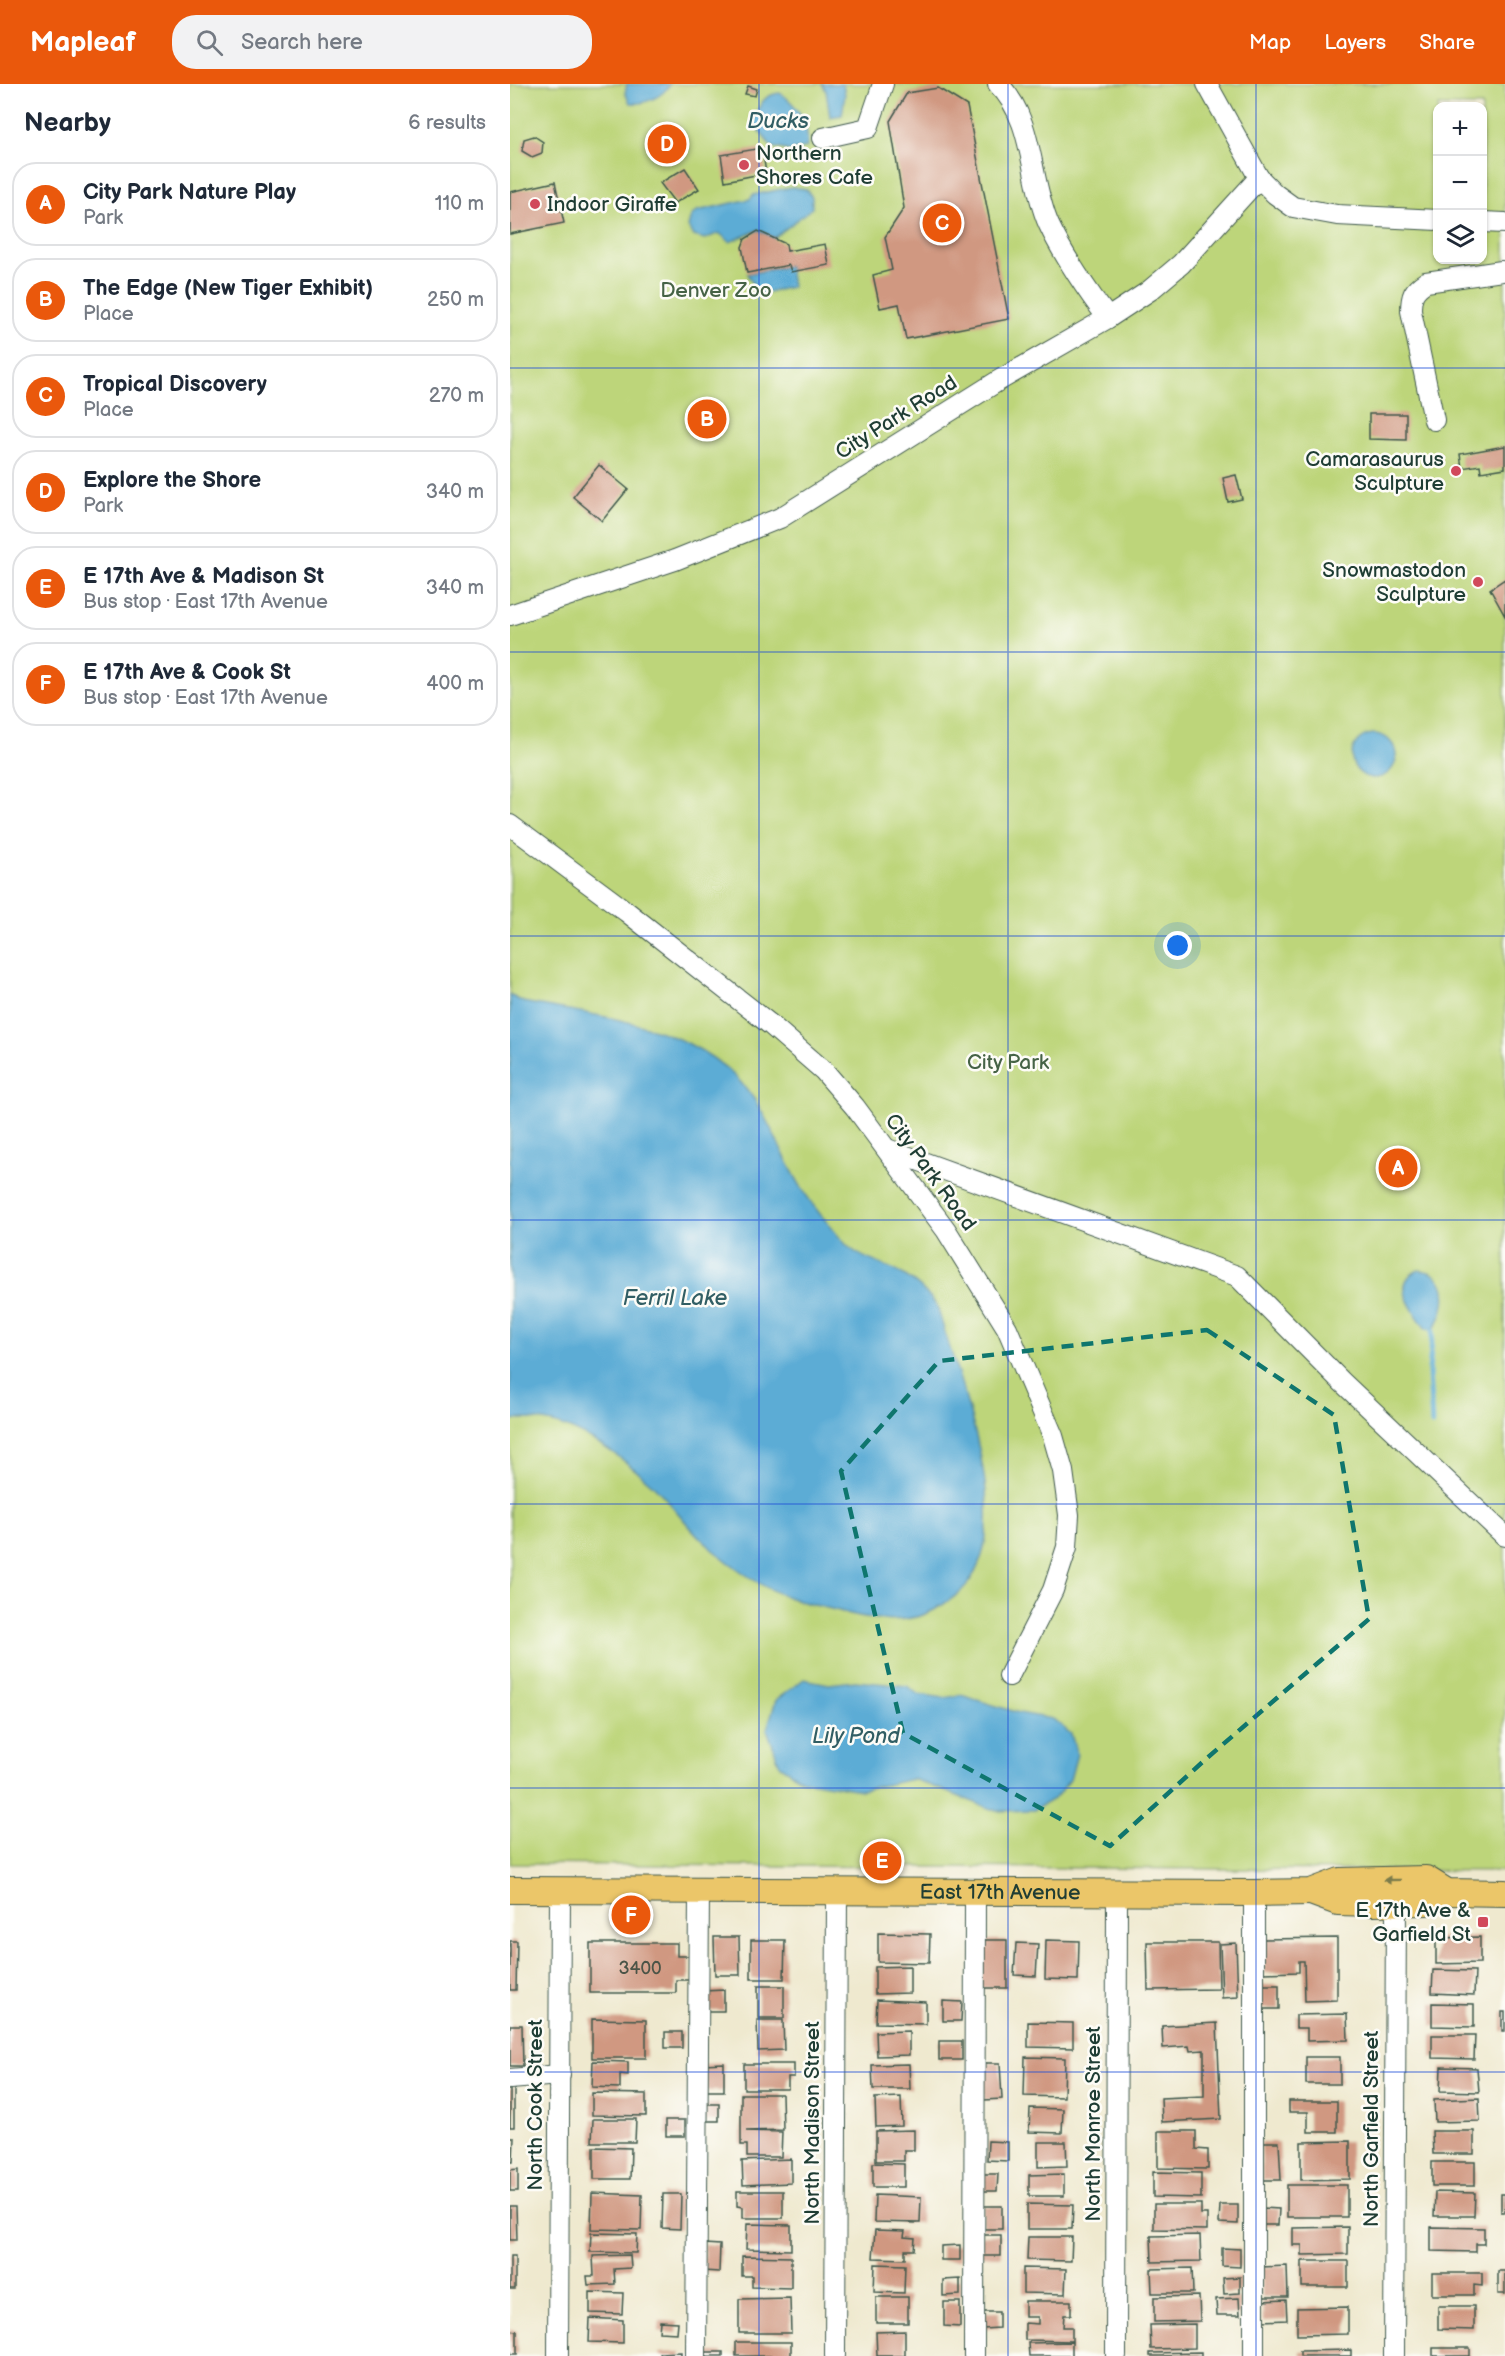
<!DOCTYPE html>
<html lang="en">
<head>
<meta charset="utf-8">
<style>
	:root { --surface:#fff; --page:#f2f2f3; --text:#1f2937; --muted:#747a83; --line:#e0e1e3; --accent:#ea580c }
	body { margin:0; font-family:"Balsamiq Sans",sans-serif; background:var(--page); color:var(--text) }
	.controls { position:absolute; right:18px; top:18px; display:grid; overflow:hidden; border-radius:12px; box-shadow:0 2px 4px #0004 }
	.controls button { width:54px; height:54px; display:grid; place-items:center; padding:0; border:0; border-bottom:2px solid var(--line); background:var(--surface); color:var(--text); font:30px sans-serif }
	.you { position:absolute; left:668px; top:862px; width:21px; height:21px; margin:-15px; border:4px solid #fff; border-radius:50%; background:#1a73e8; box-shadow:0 0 0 9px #1a73e833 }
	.badge { display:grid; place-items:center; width:39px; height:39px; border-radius:50%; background:var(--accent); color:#fff; font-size:20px; font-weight:700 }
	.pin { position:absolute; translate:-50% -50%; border:3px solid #fff; box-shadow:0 2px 6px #0006 }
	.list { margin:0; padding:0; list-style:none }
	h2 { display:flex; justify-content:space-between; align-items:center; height:78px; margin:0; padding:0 24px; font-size:26px }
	h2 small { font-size:20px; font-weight:400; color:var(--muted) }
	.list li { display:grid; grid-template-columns:39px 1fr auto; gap:18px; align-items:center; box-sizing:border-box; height:84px; margin:0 12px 12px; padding:0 12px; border:2px solid var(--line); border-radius:24px }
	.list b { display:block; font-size:22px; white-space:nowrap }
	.list p { margin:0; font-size:20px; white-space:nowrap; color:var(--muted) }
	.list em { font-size:20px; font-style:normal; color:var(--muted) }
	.icon { flex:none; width:33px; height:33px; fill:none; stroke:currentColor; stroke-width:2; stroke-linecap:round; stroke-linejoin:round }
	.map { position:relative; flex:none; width:995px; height:2272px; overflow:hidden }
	header { display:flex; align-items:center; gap:36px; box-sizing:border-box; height:84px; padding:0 30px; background:var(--accent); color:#fff }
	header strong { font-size:28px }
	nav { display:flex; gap:33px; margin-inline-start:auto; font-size:21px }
	.search { width:420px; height:54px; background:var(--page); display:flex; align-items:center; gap:15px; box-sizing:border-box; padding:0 21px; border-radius:24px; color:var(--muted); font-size:22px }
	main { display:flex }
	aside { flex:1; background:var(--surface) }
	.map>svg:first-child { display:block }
	.green { fill:#bdd57a; stroke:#6e8957; stroke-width:1.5; fill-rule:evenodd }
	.water { fill:#5bacd5; stroke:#3d7484; stroke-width:1.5 }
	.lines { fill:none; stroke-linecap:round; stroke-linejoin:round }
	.stream { stroke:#5bacd5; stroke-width:5 }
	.building { fill:#d09881 }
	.minor-casing { stroke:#3e574b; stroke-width:22 }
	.major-casing { stroke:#3e574b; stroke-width:28 }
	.minor { stroke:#fff; stroke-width:20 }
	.major { stroke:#ebc669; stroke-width:26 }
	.oneway { fill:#7b7b4c }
	.marked { fill:none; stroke:#0f766e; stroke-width:4.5; stroke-dasharray:12 8; stroke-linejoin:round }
	.grid { fill:none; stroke:#1d4ed8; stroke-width:1.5; stroke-opacity:0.55 }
	.poi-dot { fill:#d1495b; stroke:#fdfcf7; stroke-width:2 }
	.labels { text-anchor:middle; stroke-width:5; stroke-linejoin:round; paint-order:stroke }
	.number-label { font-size:18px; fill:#4b5447 }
	.poi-label { font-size:21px; fill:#1f3d34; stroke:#fdfcf7; text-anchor:end }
	.park-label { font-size:21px; fill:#466346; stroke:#fdfcf7 }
	.street-label { font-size:21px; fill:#1f3d34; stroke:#fdfcf7 }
	.water-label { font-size:22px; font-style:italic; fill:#315e64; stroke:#fdfcf7 }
</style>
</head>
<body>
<header>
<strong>Mapleaf</strong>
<div class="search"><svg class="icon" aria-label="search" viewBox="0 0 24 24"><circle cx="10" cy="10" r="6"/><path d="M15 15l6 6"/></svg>Search here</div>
<nav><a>Map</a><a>Layers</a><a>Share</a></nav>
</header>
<main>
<aside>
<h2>Nearby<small>6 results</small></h2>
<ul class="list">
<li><span class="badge">A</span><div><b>City Park Nature Play</b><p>Park</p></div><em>110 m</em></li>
<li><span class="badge">B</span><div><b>The Edge (New Tiger Exhibit)</b><p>Place</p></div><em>250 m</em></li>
<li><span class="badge">C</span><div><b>Tropical Discovery</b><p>Place</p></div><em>270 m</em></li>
<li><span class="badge">D</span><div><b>Explore the Shore</b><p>Park</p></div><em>340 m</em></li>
<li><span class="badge">E</span><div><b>E 17th Ave &amp; Madison St</b><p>Bus stop · East 17th Avenue</p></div><em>340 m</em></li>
<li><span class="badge">F</span><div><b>E 17th Ave &amp; Cook St</b><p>Bus stop · East 17th Avenue</p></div><em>400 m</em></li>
</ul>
</aside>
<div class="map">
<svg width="995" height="2272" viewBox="0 0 995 2272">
	<rect width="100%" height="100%" fill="#fdfcf7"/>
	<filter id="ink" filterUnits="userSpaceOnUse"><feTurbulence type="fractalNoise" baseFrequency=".0167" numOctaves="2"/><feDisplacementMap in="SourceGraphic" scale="12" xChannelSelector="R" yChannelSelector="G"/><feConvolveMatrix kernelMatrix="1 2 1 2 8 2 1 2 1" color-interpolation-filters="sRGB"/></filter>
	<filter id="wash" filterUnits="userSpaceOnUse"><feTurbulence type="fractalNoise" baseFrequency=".008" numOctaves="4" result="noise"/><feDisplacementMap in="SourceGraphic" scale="24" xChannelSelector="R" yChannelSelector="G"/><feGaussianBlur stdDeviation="1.35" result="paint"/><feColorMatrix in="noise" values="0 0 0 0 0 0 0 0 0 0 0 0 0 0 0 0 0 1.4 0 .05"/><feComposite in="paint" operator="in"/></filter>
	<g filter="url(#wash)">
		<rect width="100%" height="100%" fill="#efe9cf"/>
		<!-- green -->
		<path class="green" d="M0,0H995V1787L0,1780ZM928,22H972V176H928Z"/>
		<!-- water -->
		<g class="water">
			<path d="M117,0H160C153,13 134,21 120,19L115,9Z"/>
			<polygon points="312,0 333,0 335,11 332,31 320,33 316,7"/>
			<path d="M270,9C288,21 300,40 297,63L280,67L262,63L242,38C250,23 251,11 270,9Z"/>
			<polygon points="282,103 296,105 302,113 302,124 264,154 248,146 220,158 209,149 195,155 183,152 178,143 181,132 187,127 240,115 243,111"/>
			<polygon points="279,182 282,203 249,210 237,190"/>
			<circle cx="864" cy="672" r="22"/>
			<path d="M0,911L13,918C100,934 205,942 252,1028C273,1066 287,1105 317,1138C324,1146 332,1158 341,1165C356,1177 378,1181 394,1191C407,1199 418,1210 427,1222C446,1291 503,1424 464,1490C455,1507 441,1516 424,1526C398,1541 364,1536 336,1529C316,1523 294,1520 275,1512C249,1502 219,1480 199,1462C176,1443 160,1415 137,1396C101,1364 50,1329 0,1336Z"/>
			<path d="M909,1186C942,1188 939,1225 923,1246L916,1245C904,1228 879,1198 909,1186Z"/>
			<polygon points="294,1595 319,1600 345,1597 397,1602 408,1610 434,1614 451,1611 509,1629 543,1635 561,1650 567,1670 560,1696 545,1714 524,1726 487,1727 403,1695 351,1706 292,1696 270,1682 257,1645 266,1616"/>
		</g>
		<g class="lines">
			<!-- stream -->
			<polyline class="stream" points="922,1340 919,1287 923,1246"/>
		</g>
		<g id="blocks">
			<!-- building -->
			<g class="building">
				<polygon points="238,2 247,5 245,12 235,10"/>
				<polygon points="428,4 457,22 499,235 396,255 389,220 370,224 363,191 382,186 375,153 394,124 380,37 397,9"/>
				<polygon points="24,52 33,58 32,69 22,73 12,67 14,55"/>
				<polygon points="252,64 256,89 215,97 211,71"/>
				<polygon points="175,84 189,105 165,119 150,99"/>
				<polygon points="45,98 54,139 0,150 0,108"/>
				<polygon points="248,147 276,160 277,167 315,160 319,181 281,188 279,181 237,189 232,163 235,155"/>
				<polygon points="859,330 896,330 896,356 859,355"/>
				<polygon points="995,362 995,384 971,388 970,381 952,384 950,370"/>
				<polygon points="89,381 118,405 92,437 63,413"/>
				<polygon points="726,391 732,415 718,418 713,394"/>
				<polygon points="995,495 995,532 980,505"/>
				<polygon points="368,1849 420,1850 419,1879 368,1878"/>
				<polygon points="204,1853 229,1853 230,1891 205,1891"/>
				<polygon points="970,1853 970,1879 926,1880 926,1854"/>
				<polygon points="827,1854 827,1916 795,1917 794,1877 789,1877 789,1888 754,1889 754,1855"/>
				<polygon points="241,1856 275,1856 274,1895 241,1895"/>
				<rect x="468" y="1856" width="29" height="48"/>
				<polygon points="536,1856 569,1857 568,1896 535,1895"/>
				<polygon points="0,1857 7,1857 6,1906 0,1906"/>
				<polygon points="637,1858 708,1858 709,1905 638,1906"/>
				<polygon points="80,1859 167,1859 167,1872 179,1872 179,1896 166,1896 166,1909 80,1909"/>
				<polygon points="506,1859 528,1860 526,1892 504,1891"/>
				<polygon points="726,1859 728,1913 712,1914 710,1860"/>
				<polygon points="400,1882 400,1909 365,1910 365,1883"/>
				<polygon points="923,1886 965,1887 964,1911 922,1909"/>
				<polygon points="751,1901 769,1901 769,1925 750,1925"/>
				<rect x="248" y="1902" width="26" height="32"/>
				<polygon points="214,1906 214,1927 194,1927 194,1907"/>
				<polygon points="367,1916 416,1918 416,1940 366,1939"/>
				<polygon points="433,1917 452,1918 451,1937 433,1937"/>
				<polygon points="922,1919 964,1920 964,1943 922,1942"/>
				<rect x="992" y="1928" width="3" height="19"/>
				<polygon points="837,1930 838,1956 797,1957 797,1944 786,1944 786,1931"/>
				<polygon points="82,1935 136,1936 136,1974 82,1974"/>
				<polygon points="247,1936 273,1936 274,1966 248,1967"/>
				<polygon points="518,1938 563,1939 563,1964 518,1963"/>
				<polygon points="707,1939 711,2035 652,2038 651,2014 694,2012 694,1966 680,1967 679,1962 653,1964 652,1942"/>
				<polygon points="0,1941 12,1941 13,1982 0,1982"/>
				<polygon points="399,1947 399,1971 367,1972 366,1948"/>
				<rect x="155" y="1948" width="17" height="16"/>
				<polygon points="922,1951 965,1951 964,1975 922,1974"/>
				<rect x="429" y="1957" width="23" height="19"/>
				<polygon points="515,1973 555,1974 554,2013 514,2012"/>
				<rect x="796" y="1973" width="34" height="27"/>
				<polygon points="83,1977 118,1978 118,1991 110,1990 110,2004 82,2003"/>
				<polygon points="214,1979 214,2007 194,2007 193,1980"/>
				<polygon points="473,1979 490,1979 492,2015 474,2016"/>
				<polygon points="234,1980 284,1980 284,1993 278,1993 278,2005 234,2005"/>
				<polygon points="399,1980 400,2005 363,2005 362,1981"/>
				<polygon points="931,1983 967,1984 969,2008 930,2007"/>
				<rect x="0" y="2004" width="4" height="39"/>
				<polygon points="82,2009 136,2010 136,2032 82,2031"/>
				<polygon points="231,2010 272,2010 273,2046 236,2047 272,2048 271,2073 237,2073 237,2061 231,2061"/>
				<polygon points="391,2013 392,2042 366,2043 365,2014"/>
				<polygon points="969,2014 970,2037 925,2038 924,2016"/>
				<polygon points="779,2017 827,2017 827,2048 798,2048 798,2028 779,2028"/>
				<polygon points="193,2020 209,2020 209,2037 192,2037"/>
				<polygon points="520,2024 553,2025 552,2049 519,2048"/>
				<polygon points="83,2035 126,2035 125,2058 82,2058"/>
				<rect x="156" y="2036" width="19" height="16"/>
				<polygon points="404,2046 404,2066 394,2066 394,2077 366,2077 366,2047"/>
				<polygon points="648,2047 686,2047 686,2065 698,2066 698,2085 648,2084"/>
				<polygon points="922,2047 964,2047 964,2070 923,2070"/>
				<polygon points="0,2053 4,2053 3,2078 0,2078"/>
				<polygon points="478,2057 498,2058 498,2077 477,2076"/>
				<polygon points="840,2057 840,2095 791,2096 791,2058"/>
				<polygon points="528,2058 556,2058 557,2082 528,2083"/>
				<polygon points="751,2058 769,2058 771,2096 752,2096"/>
				<polygon points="84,2063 121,2064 120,2095 84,2095"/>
				<polygon points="281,2075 281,2099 233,2101 232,2077"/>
				<rect x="922" y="2078" width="43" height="24"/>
				<polygon points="363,2079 394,2080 394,2103 363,2103"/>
				<polygon points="8,2085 8,2107 0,2107 0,2086"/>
				<polygon points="643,2088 691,2089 691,2114 643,2113"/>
				<polygon points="472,2090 488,2090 487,2107 472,2107"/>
				<polygon points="554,2090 554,2112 519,2112 519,2091"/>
				<rect x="777" y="2101" width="60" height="32"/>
				<polygon points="227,2107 273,2107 273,2134 233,2134 233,2123 227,2122"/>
				<polygon points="925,2108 965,2109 964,2132 924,2132"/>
				<polygon points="82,2109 132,2111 131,2146 81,2145"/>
				<polygon points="153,2110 171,2110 170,2145 152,2144"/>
				<rect x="991" y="2110" width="4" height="18"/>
				<polygon points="365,2111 411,2113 410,2139 364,2138"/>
				<polygon points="517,2120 563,2121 562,2145 517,2145"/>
				<polygon points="644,2120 691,2120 691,2130 697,2130 697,2146 644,2145"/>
				<polygon points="710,2121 728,2121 728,2140 709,2139"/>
				<polygon points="0,2122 6,2122 7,2156 0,2156"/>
				<polygon points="473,2122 492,2122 492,2145 472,2145"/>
				<polygon points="752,2124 769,2125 768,2141 752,2141"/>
				<polygon points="237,2140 281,2141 281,2166 236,2165"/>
				<polygon points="838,2143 838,2170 792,2171 792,2161 783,2161 783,2144"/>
				<polygon points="921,2143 974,2144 974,2160 966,2160 966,2168 921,2167"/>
				<polygon points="365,2146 395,2147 394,2153 405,2154 404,2166 395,2166 395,2175 363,2174"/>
				<polygon points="81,2149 127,2150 126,2169 80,2168"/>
				<polygon points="471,2151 491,2151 491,2172 470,2172"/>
				<polygon points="690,2151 691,2177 642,2178 641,2152"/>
				<polygon points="518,2153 562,2153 561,2177 517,2176"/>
				<polygon points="194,2160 210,2161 209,2188 193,2187"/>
				<polygon points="450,2161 450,2176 431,2176 431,2162"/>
				<polygon points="712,2164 730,2165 730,2183 712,2182"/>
				<polygon points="120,2171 121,2184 104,2185 105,2200 78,2201 77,2192 84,2192 83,2172"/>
				<rect x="0" y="2172" width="5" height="33"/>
				<polygon points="232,2172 281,2173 281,2204 242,2203 242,2192 232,2192"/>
				<rect x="792" y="2177" width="46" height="26"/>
				<polygon points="365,2180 395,2181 394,2209 364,2208"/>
				<polygon points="777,2182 778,2213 752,2213 751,2183"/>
				<polygon points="513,2184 556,2185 555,2210 513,2209"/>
				<polygon points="682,2184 683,2209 642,2209 641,2185"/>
				<rect x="988" y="2187" width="7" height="23"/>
				<polygon points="922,2189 972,2189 972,2202 964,2201 964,2211 922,2211"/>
				<polygon points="730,2193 730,2209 714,2210 713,2194"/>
				<polygon points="450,2195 450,2211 433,2212 433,2196"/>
				<polygon points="80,2208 113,2209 112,2230 80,2229"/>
				<polygon points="689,2212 690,2237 644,2238 644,2213"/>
				<rect x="366" y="2213" width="32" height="26"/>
				<polygon points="280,2214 281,2249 229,2249 229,2215"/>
				<polygon points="729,2214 730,2231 707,2231 706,2215"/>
				<polygon points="776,2216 777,2236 753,2237 752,2217"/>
				<polygon points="515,2217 561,2217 561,2231 554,2231 553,2243 562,2243 562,2257 515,2256 515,2239 528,2240 528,2233 515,2233"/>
				<polygon points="434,2218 450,2218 450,2243 434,2242"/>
				<polygon points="928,2222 964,2222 964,2246 928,2245"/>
				<polygon points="838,2223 838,2250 787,2251 787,2224"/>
				<polygon points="472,2228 489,2228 489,2244 473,2245"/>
				<polygon points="80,2234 113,2236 113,2259 79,2258"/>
				<polygon points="150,2237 168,2238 167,2249 149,2248"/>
				<polygon points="685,2240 685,2264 641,2265 640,2241"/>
				<polygon points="0,2246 7,2247 7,2270 0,2270"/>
				<polygon points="395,2247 395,2272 367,2272 366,2248"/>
				<rect x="226" y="2258" width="55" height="14"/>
				<polygon points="562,2258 562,2272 519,2272 518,2259"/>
				<rect x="923" y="2264" width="37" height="8"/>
				<polygon points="841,2266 841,2272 790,2272 790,2267"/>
				<polygon points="171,2268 171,2272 151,2272 150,2269"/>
				<rect x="192" y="2268" width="21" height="4"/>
				<polygon points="691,2268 691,2272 640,2272 640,2269"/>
			</g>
		</g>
	</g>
	<g filter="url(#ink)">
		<use href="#blocks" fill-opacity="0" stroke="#3e574b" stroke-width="1.5"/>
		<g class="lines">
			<!-- minor casing -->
			<g class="minor-casing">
				<g id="minor">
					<path d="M488,0C525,36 519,96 539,141C552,169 579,210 598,234"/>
					<polyline points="697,0 749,94 765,110 783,123 827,131 928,136"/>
					<polyline points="313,54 358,44 373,0"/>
					<polyline points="972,138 995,139"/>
					<path d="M924,336L901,227C901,212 903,206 916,198L992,187"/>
					<polyline points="0,531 165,476 270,434 488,297 598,234 639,207 671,180 749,94"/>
					<polyline points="0,741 117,828 261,941 314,987 345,1023 436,1146 497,1244 543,1352 553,1387 559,1431 557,1463 543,1506 499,1592"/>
					<polyline points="377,1065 727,1192 832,1298 995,1452"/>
					<polyline points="0,1995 50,1991"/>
					<polyline points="48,2272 50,1806"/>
					<polyline points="186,2272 189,1807"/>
					<polyline points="325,2272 327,1807"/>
					<polyline points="464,2272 465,1808"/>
					<polyline points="606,2272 607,1809"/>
					<polyline points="744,2272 744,1809"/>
					<polyline points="884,2272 886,1818"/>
				</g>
			</g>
			<!-- major casing -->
			<g class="major-casing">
				<g id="major">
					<path id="s1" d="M0,1806L744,1809L801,1808L830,1797L916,1795L937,1808L995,1809"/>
					<polyline points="801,1808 828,1818 863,1819 917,1818 937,1808"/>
				</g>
			</g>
			<!-- minor -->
			<use href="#minor" class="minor"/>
			<!-- major -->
			<use href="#major" class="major"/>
		</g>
		<!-- one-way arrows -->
		<defs><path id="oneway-solid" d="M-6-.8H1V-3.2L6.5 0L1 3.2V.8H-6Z" transform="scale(1.5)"/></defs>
		<use class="oneway" href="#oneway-solid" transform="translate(882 1796) rotate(179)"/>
	</g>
	<!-- marked area -->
	<path class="marked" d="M697,1246L824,1331L859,1535L697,1674L600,1762L393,1649L331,1387L429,1277Z"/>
	<!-- grid -->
	<path class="grid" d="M249,0V2272M498,0V2272M746,0V2272M0,284H995M0,568H995M0,852H995M0,1136H995M0,1420H995M0,1704H995M0,1988H995"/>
	<!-- markers -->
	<g class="poi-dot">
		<circle cx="234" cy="81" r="6"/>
		<circle cx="25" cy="120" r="6"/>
		<circle cx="946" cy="387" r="6"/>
		<circle cx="968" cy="498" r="6"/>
		<rect x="967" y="1832" width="12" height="12" rx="3"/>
	</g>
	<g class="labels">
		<!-- number labels -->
		<g class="number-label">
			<text x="130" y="1890">3400</text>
		</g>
		<!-- poi labels -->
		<g class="poi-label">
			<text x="246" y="76" text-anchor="start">Northern<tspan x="246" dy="24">Shores Cafe</tspan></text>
			<text x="37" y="127" text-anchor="start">Indoor Giraffe</text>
			<text x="934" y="382">Camarasaurus<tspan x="934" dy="24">Sculpture</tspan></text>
			<text x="956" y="493">Snowmastodon<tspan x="956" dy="24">Sculpture</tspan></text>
			<text x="961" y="1833">E 17th Ave &amp;<tspan x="961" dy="24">Garfield St</tspan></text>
		</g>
		<!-- park labels -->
		<g class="park-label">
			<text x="206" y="213">Denver Zoo</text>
			<text x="498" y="985">City Park</text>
		</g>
		<!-- street labels -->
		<g class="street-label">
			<text transform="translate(386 333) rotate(-32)" y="7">City Park Road</text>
			<text transform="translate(421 1088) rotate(54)" y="7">City Park Road</text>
			<text dy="7" stroke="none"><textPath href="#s1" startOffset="490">East 17th Avenue</textPath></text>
			<text transform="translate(25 2021) rotate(-90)" y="7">North Cook Street</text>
			<text transform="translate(302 2039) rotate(-90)" y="7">North Madison Street</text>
			<text transform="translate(583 2040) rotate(-90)" y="7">North Monroe Street</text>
			<text transform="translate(861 2045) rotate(-90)" y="7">North Garfield Street</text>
		</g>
		<!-- water labels -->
		<g class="water-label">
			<text x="268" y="44">Ducks</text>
			<text x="165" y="1221">Ferril Lake</text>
			<text x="346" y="1659">Lily Pond</text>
		</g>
	</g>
</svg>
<div class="controls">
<button>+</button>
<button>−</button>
<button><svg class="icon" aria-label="layers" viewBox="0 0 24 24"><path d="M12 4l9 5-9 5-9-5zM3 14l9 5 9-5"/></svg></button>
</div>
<div class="you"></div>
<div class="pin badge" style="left:888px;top:1084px">A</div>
<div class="pin badge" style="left:197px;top:335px">B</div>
<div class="pin badge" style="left:432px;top:139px">C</div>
<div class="pin badge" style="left:157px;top:60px">D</div>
<div class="pin badge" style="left:372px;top:1777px">E</div>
<div class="pin badge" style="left:121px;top:1831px">F</div>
</div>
</main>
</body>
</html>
